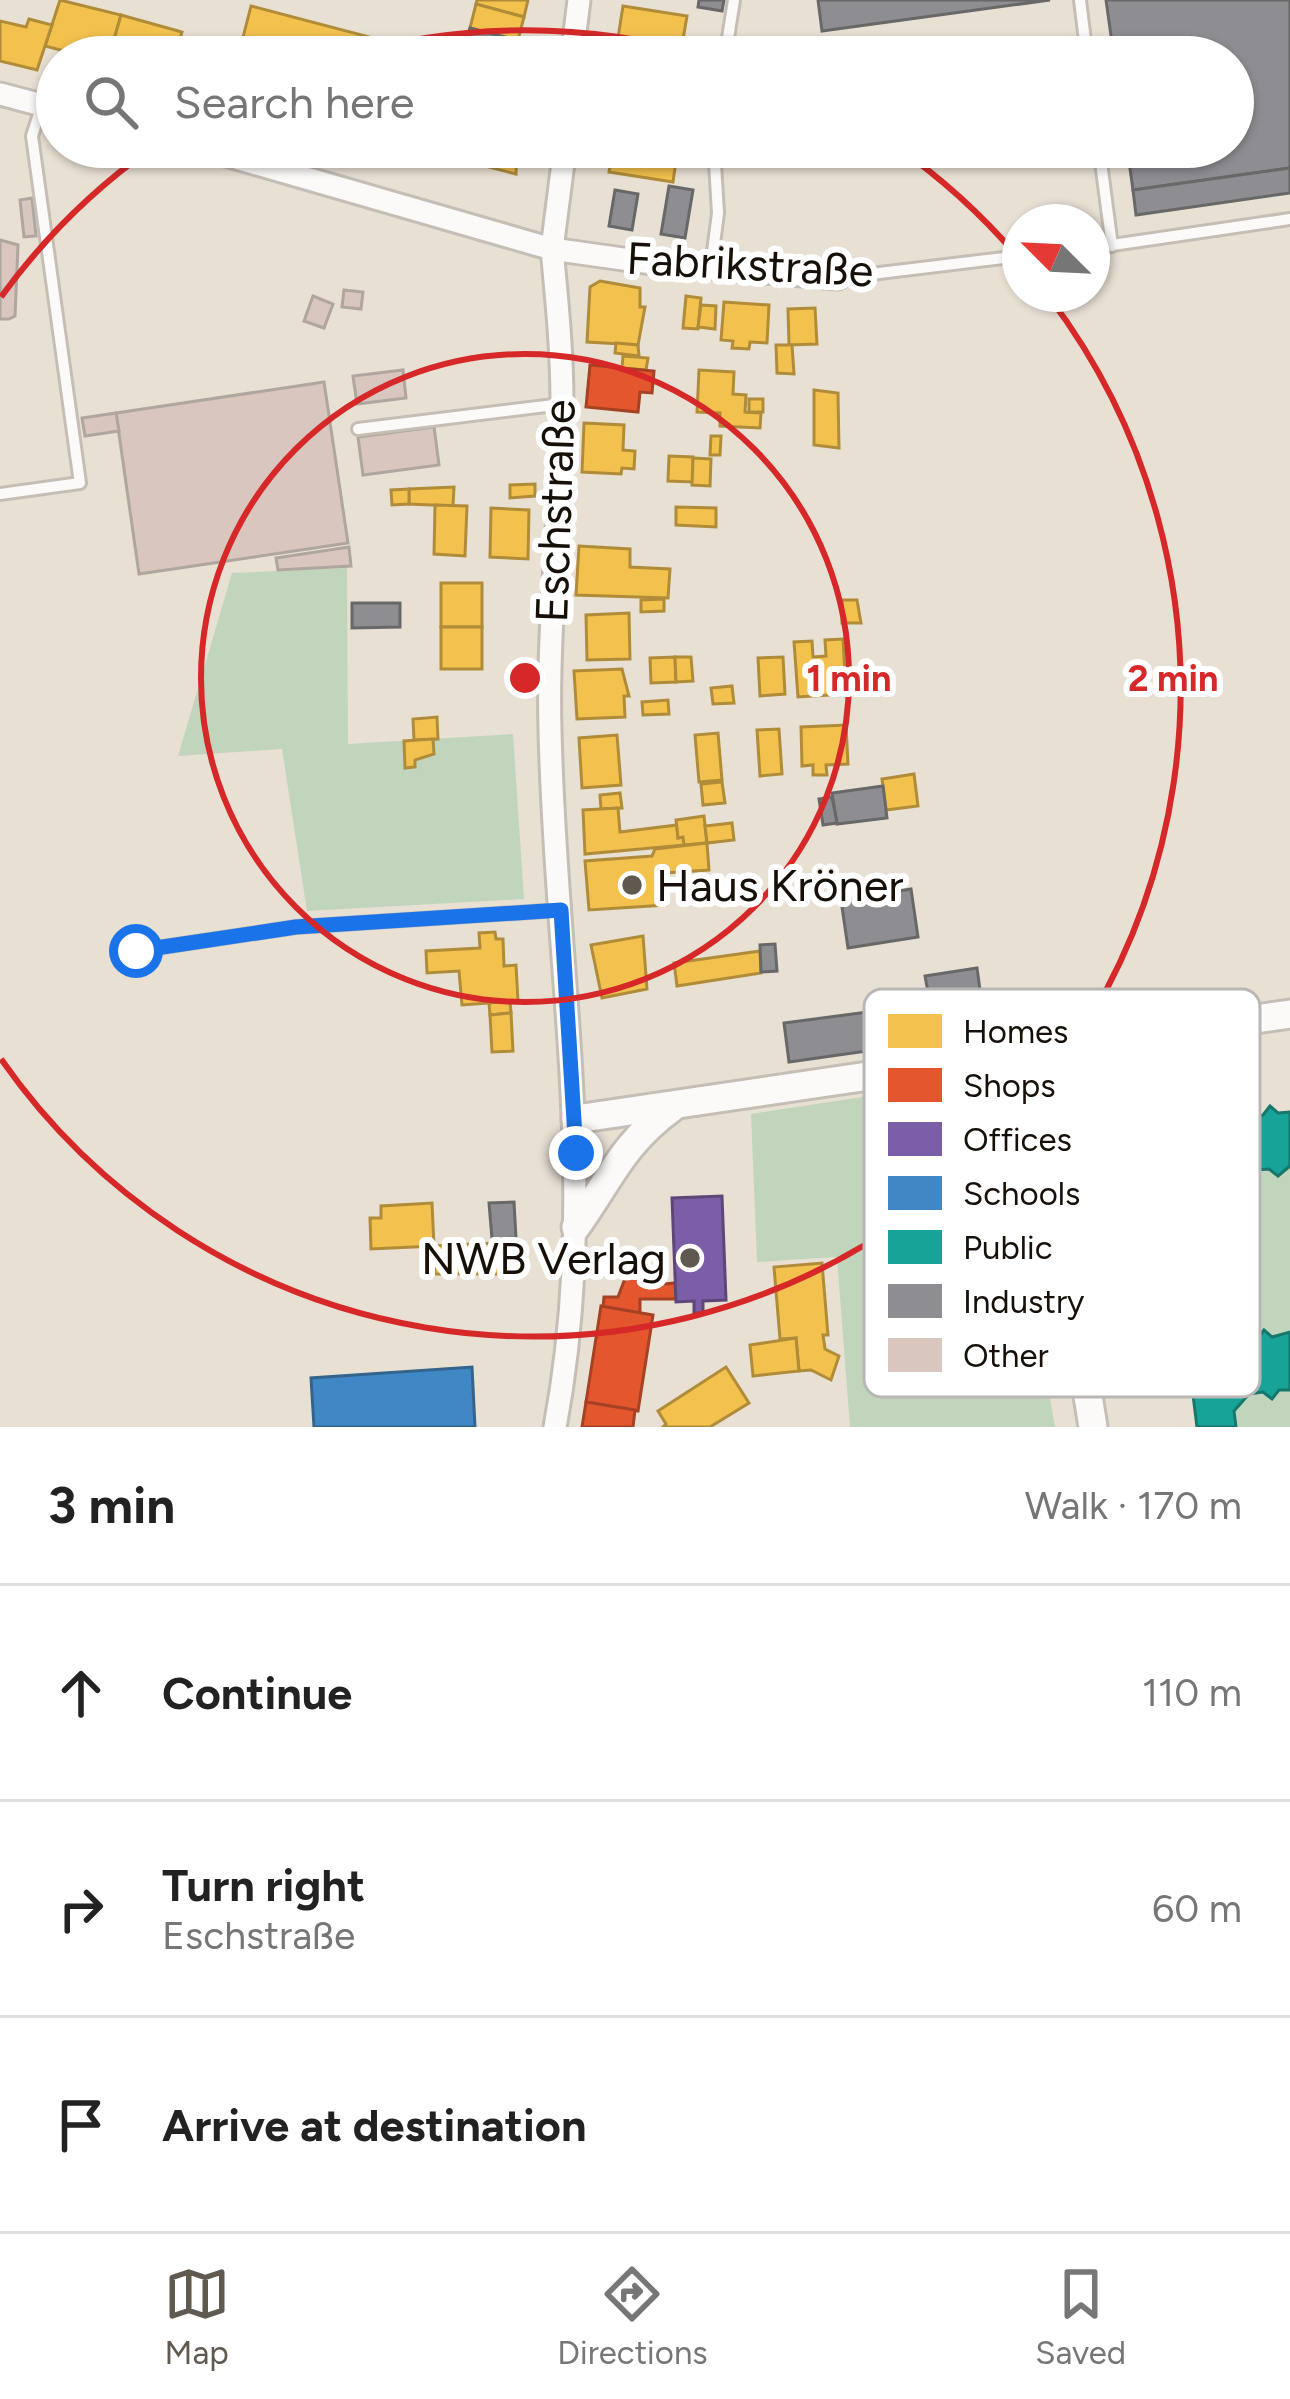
<!DOCTYPE html>
<html lang="en">
<head>
<meta charset="utf-8">
<style>
	:root { --surface:#fff; --page:#f2f2f2; --text:#222; --muted:#767676; --line:#e0e0e0; --accent:#605950 }
	body { margin:0; font-family:Figtree,sans-serif; background:var(--page); color:var(--text) }
	.compass { position:absolute; left:1002px; top:204px; width:108px; height:108px; border-radius:50%; background:var(--surface); box-shadow:0 3px 9px #0004; rotate:294deg }
	.stop { position:absolute; width:36px; height:36px; margin:-27px; border:9px solid #1a73e8; border-radius:50%; background:#fff }
	.stop.end { background:#1a73e8; border-color:#fff; box-shadow:0 3px 12px #0008 }
	.list { margin:0; padding:0; list-style:none }
	h2 { display:flex; justify-content:space-between; align-items:center; height:156px; margin:0; padding:0 48px; font-size:51px }
	h2 small { font-size:39px; font-weight:400; color:var(--muted) }
	.list li { display:grid; grid-template-columns:78px 1fr auto; gap:36px; align-items:center; box-sizing:border-box; height:216px; padding:0 48px; border-top:3px solid var(--line) }
	.list b { display:block; font-size:45px; white-space:nowrap }
	.list p { margin:0; font-size:39px; white-space:nowrap; color:var(--muted) }
	.list em { font-size:39px; font-style:normal; color:var(--muted) }
	.icon { flex:none; width:66px; height:66px; fill:none; stroke:currentColor; stroke-width:2; stroke-linecap:round; stroke-linejoin:round }
	.map { position:relative; flex:none; width:1290px; height:1427px; overflow:hidden }
	.search { position:absolute; background:var(--surface); box-shadow:0 3px 9px #0004; left:36px; right:36px; top:36px; height:132px; display:flex; align-items:center; gap:30px; box-sizing:border-box; padding:0 42px; border-radius:66px; color:var(--muted); font-size:45px }
	.sheet { height:804px; background:var(--surface) }
	nav { display:flex; justify-content:space-around; align-items:center; box-sizing:border-box; height:168px; border-top:3px solid var(--line); background:var(--surface); font-size:33px; color:var(--muted) }
	nav a { display:grid; justify-items:center; gap:6px }
	nav .on { color:var(--accent) }
	.map>svg:first-child { display:block }
	.green { fill:#c1d5bd }
	.homes { fill:#f2c14e; stroke:#b08c39; stroke-width:3 }
	.shops { fill:#e4572e; stroke:#a64223; stroke-width:3 }
	.offices { fill:#7b5ea7; stroke:#5d4778; stroke-width:3 }
	.schools { fill:#3f88c5; stroke:#33648d; stroke-width:3 }
	.public { fill:#17a398; stroke:#17776d; stroke-width:3 }
	.industry { fill:#8d8d92; stroke:#696869; stroke-width:3 }
	.building { fill:#d9c6bf; stroke:#afa6a0; stroke-width:3 }
	.lines { fill:none; stroke-linecap:round; stroke-linejoin:round }
	.service-casing { stroke:#c5beb5; stroke-width:16 }
	.minor-casing { stroke:#c5beb5; stroke-width:27 }
	.tertiary-casing { stroke:#c5beb5; stroke-width:33 }
	.service { stroke:#fcfaf9; stroke-width:10 }
	.minor { stroke:#fcfaf9; stroke-width:21 }
	.tertiary { stroke:#fcfaf9; stroke-width:27 }
	.route { stroke:#1a73e8; stroke-width:15 }
	.ring { fill:none; stroke:#d62828; stroke-width:6 }
	.poi-dot { fill:#605950; stroke:#fff; stroke-width:4.5 }
	.labels { text-anchor:middle; stroke-width:12; stroke-linejoin:round; paint-order:stroke }
	.street-label { font-size:45px; fill:#161009; stroke:#fff }
	.poi-label { font-size:45px; fill:#161009; stroke:#fff; text-anchor:start }
	.key { fill:#fff; stroke:#b9b7b5; stroke-width:3 }
	.key-label { font-size:33px; fill:#161009 }
	.centre { fill:#d62828; stroke:#fff; stroke-width:6 }
	.ring-label { font-size:36px; text-anchor:middle; font-weight:bold; fill:#d62828; stroke:#fff; stroke-width:12; stroke-linejoin:round; paint-order:stroke }
</style>
</head>
<body>
<div class="map">
<svg width="1290" height="1427" viewBox="0 0 1290 1427">
	<rect width="100%" height="100%" fill="#e9e0d4"/>
	<!-- green -->
	<g class="green">
		<polygon points="347,568 348,744 513,734 524,899 307,911 282,749 178,756 232,573"/>
		<polygon points="1001,1076 1045,1317 1040,1342 1055,1427 850,1427 837,1257 757,1262 751,1114"/>
		<polygon points="1290,1166 1290,1332 1272,1337 1264,1330 1257,1339 1242,1341 1225,1327 1223,1311 1230,1303 1221,1296 1216,1251 1223,1242 1214,1236 1213,1221 1220,1213 1211,1206 1209,1189 1223,1173 1239,1172 1248,1178 1255,1170"/>
		<polygon points="1279,1390 1290,1390 1290,1427 1236,1427 1234,1411 1249,1394 1263,1392 1272,1399"/>
	</g>
	<!-- homes -->
	<g class="homes">
		<polygon points="60,0 121,15 109,57 87,57 45,46"/>
		<polygon points="477,0 528,0 524,17 476,4"/>
		<polygon points="476,4 524,17 518,40 470,28"/>
		<polygon points="251,6 377,39 373,57 238,57"/>
		<polygon points="623,6 687,16 680,57 615,57"/>
		<polygon points="121,15 182,32 175,57 109,57"/>
		<polygon points="29,19 52,25 37,70 0,61 0,21 26,27"/>
		<polygon points="444,147 517,147 516,174 458,159 460,151"/>
		<polygon points="613,147 678,147 673,182 609,172"/>
		<polygon points="600,281 640,288 640,307 645,307 638,345 587,342 590,287"/>
		<polygon points="686,296 701,298 698,329 683,328"/>
		<polygon points="724,302 769,305 767,343 750,342 749,349 732,348 733,341 721,340"/>
		<polygon points="701,305 716,306 715,329 698,327"/>
		<polygon points="815,308 817,344 789,345 788,309"/>
		<polygon points="616,343 638,345 639,356 615,353"/>
		<polygon points="776,345 792,345 794,374 777,373"/>
		<polygon points="623,356 648,358 646,370 622,368"/>
		<polygon points="699,370 734,372 733,394 746,395 745,412 761,413 760,428 720,426 720,413 697,412"/>
		<polygon points="814,390 838,393 839,448 814,445"/>
		<rect x="749" y="399" width="14" height="13"/>
		<polygon points="584,423 624,425 623,450 635,451 634,469 622,468 621,474 582,472"/>
		<polygon points="711,436 721,436 720,455 710,455"/>
		<polygon points="669,456 693,457 693,482 668,481"/>
		<polygon points="693,458 711,459 710,486 692,485"/>
		<polygon points="535,484 535,496 510,498 510,485"/>
		<polygon points="454,487 453,506 409,504 409,489"/>
		<polygon points="409,489 409,504 392,505 391,490"/>
		<polygon points="435,505 467,506 465,556 434,554"/>
		<polygon points="676,507 716,508 716,527 676,525"/>
		<polygon points="491,508 529,510 528,559 490,557"/>
		<polygon points="579,546 630,549 630,567 670,569 668,598 576,595"/>
		<rect x="441" y="583" width="41" height="44"/>
		<polygon points="664,599 664,611 641,612 641,600"/>
		<polygon points="842,600 857,600 861,623 842,623"/>
		<polygon points="629,613 630,659 587,660 586,615"/>
		<rect x="441" y="627" width="41" height="42"/>
		<polygon points="843,639 846,694 798,697 794,642 812,641 813,657 826,656 825,640"/>
		<polygon points="675,657 676,682 651,683 650,658"/>
		<polygon points="675,657 691,657 693,681 676,682"/>
		<polygon points="783,657 785,694 760,696 758,658"/>
		<polygon points="622,669 629,696 624,696 625,717 577,719 574,671"/>
		<polygon points="732,686 734,703 713,704 711,688"/>
		<polygon points="668,700 669,714 643,715 642,702"/>
		<polygon points="437,717 438,739 414,740 413,719"/>
		<polygon points="846,725 848,764 826,765 827,775 813,775 813,765 802,766 801,727"/>
		<polygon points="779,729 782,774 760,776 757,730"/>
		<polygon points="718,733 722,780 699,782 695,735"/>
		<polygon points="617,735 621,785 582,788 579,738"/>
		<polygon points="433,739 434,754 415,760 415,767 405,768 404,741"/>
		<polygon points="914,774 918,806 886,810 882,779"/>
		<polygon points="722,782 725,803 703,805 701,784"/>
		<polygon points="620,793 622,808 601,809 600,795"/>
		<polygon points="618,808 620,832 677,825 678,838 683,837 685,845 585,854 583,810"/>
		<polygon points="704,816 707,843 684,845 683,837 678,838 676,820"/>
		<polygon points="732,823 734,840 707,843 705,826"/>
		<polygon points="707,843 709,870 665,873 666,905 589,910 585,861 652,856 655,849"/>
		<polygon points="495,932 496,939 503,939 504,966 516,965 518,1001 462,1005 459,971 427,973 426,951 480,948 479,933"/>
		<polygon points="643,936 647,989 602,998 591,945"/>
		<polygon points="760,951 761,973 677,986 674,963"/>
		<polygon points="510,1001 511,1013 490,1015 489,1003"/>
		<polygon points="511,1013 513,1051 492,1052 490,1015"/>
		<polygon points="432,1203 434,1246 371,1249 370,1218 381,1218 381,1206"/>
		<polygon points="518,1242 508,1274 435,1274 433,1246"/>
		<polygon points="822,1263 828,1335 823,1335 825,1349 839,1356 831,1380 811,1370 799,1371 796,1338 780,1339 774,1267"/>
		<polygon points="796,1338 799,1371 753,1376 750,1345"/>
		<polygon points="726,1367 749,1403 710,1427 663,1427 666,1424 658,1411"/>
	</g>
	<!-- shops -->
	<g class="shops">
		<polygon points="590,365 654,371 652,393 640,392 638,412 586,407"/>
		<polygon points="640,1273 654,1275 664,1284 675,1283 676,1299 640,1299 640,1313 603,1307 604,1297 618,1297 624,1281"/>
		<polygon points="601,1306 653,1315 638,1411 586,1402"/>
		<polygon points="586,1402 635,1410 633,1427 582,1427"/>
	</g>
	<!-- offices -->
	<polygon class="offices" points="722,1196 726,1300 703,1301 703,1313 694,1313 694,1301 676,1302 672,1198"/>
	<!-- schools -->
	<polygon class="schools" points="472,1367 475,1427 314,1427 311,1378"/>
	<!-- public -->
	<polygon class="public" points="1199,1093 1200,1108 1217,1119 1232,1118 1240,1109 1249,1116 1263,1115 1270,1106 1278,1113 1290,1112 1290,1166 1278,1176 1269,1169 1255,1170 1248,1178 1239,1172 1223,1173 1209,1189 1211,1206 1220,1213 1213,1221 1214,1236 1223,1242 1216,1251 1218,1266 1227,1273 1220,1281 1221,1296 1231,1303 1223,1311 1225,1327 1242,1341 1257,1339 1264,1330 1272,1337 1290,1332 1290,1390 1279,1390 1272,1399 1263,1392 1249,1394 1234,1411 1236,1427 1197,1427 1192,1387 1174,1390 1167,1383 1159,1383 1159,1375 1150,1375 1144,1370 1134,1285 1141,1277 1140,1263 1131,1255 1114,1110 1122,1102 1130,1108 1160,1106 1168,1097"/>
	<!-- industry -->
	<g class="industry">
		<polygon points="699,0 724,0 722,11 698,7"/>
		<polygon points="818,0 1050,0 822,31"/>
		<polygon points="1106,0 1290,0 1290,168 1133,190 1127,147 1233,147 1233,57 1114,57"/>
		<polygon points="470,28 505,37 502,49 466,39"/>
		<polygon points="1290,168 1290,193 1136,215 1133,190"/>
		<polygon points="669,186 693,190 685,238 661,234"/>
		<polygon points="615,190 638,194 632,230 609,226"/>
		<polygon points="352,603 400,603 400,627 352,628"/>
		<polygon points="883,786 887,818 837,824 832,793"/>
		<polygon points="832,797 837,823 823,825 819,799"/>
		<polygon points="911,889 918,937 848,948 841,900"/>
		<polygon points="775,944 777,971 761,972 760,945"/>
		<polygon points="977,968 981,997 919,1007 917,998 928,992 925,976"/>
		<polygon points="982,997 987,1034 789,1062 784,1023"/>
		<polygon points="514,1202 516,1238 492,1239 489,1203"/>
	</g>
	<!-- building -->
	<g class="building">
		<polygon points="32,198 36,236 24,237 20,200"/>
		<polygon points="0,240 18,245 15,316 9,319 0,319"/>
		<polygon points="344,290 363,292 361,309 342,307"/>
		<polygon points="313,296 333,304 324,328 304,321"/>
		<polygon points="403,370 406,398 357,404 353,376"/>
		<polygon points="324,382 348,543 139,574 116,413"/>
		<polygon points="116,413 119,431 85,436 82,418"/>
		<polygon points="434,427 439,465 363,475 358,437"/>
		<polygon points="349,547 351,566 278,570 276,558"/>
	</g>
	<g class="lines">
		<!-- service casing -->
		<g class="service-casing">
			<g id="service">
				<polyline points="1080,0 1087,57"/>
				<polyline points="725,57 734,0"/>
				<polyline points="1099,147 1112,246"/>
				<polyline points="1092,248 1290,219"/>
				<polyline points="711,267 718,213 714,147"/>
				<polyline points="838,278 1020,256"/>
				<polyline points="358,429 562,404"/>
				<polyline points="0,494 80,483 32,136 42,105"/>
				<polyline points="136,951 296,927 561,910"/>
			</g>
		</g>
		<!-- minor casing -->
		<g class="minor-casing">
			<g id="minor">
				<polyline points="572,57 579,0"/>
				<polyline points="0,94 57,109"/>
				<path d="M198,147L552,249C557,301 562,352 562,403C562,512 547,621 550,730C555,969 600,1188 555,1427"/>
				<polyline points="565,147 552,249 644,262 838,278"/>
			</g>
		</g>
		<!-- tertiary casing -->
		<g class="tertiary-casing">
			<g id="tertiary">
				<polyline points="1033,1053 1093,1427"/>
				<polyline points="576,1119 1290,1014"/>
				<path d="M576,1227C611,1178 622,1144 673,1107"/>
			</g>
		</g>
		<!-- service -->
		<use href="#service" class="service"/>
		<!-- minor -->
		<use href="#minor" class="minor"/>
		<!-- tertiary -->
		<use href="#tertiary" class="tertiary"/>
	</g>
	<g class="lines">
		<!-- route -->
		<polyline class="route" points="136,951 296,927 561,910 576,1153"/>
	</g>
	<!-- distance rings -->
	<g class="ring">
		<circle cx="525" cy="678" r="324"/>
		<path d="M1 297A648 648 0 0 1 153 147M341 57A648 648 0 0 1 709 57M897 147A648 648 0 0 1 1018 257M1049 297A648 648 0 1 1 1 1059"/>
	</g>
	<!-- markers -->
	<g class="poi-dot">
		<circle cx="632" cy="885" r="12"/>
		<circle cx="690" cy="1258" r="12"/>
	</g>
	<g class="labels">
		<!-- street labels -->
		<g class="street-label">
			<text transform="translate(750 264) rotate(3)" y="16">Fabrikstraße</text>
			<text transform="translate(555 511) rotate(-88)" y="16">Eschstraße</text>
		</g>
		<!-- poi labels -->
		<g class="poi-label">
			<text x="656" y="901">Haus Kröner</text>
			<text x="666" y="1274" text-anchor="end">NWB Verlag</text>
		</g>
	</g>
	<!-- legend -->
	<rect x="864" y="989" width="396" height="408" rx="18" class="key"/>
	<rect x="888" y="1014" width="54" height="34" fill="#f2c14e"/>
	<rect x="888" y="1068" width="54" height="34" fill="#e4572e"/>
	<rect x="888" y="1122" width="54" height="34" fill="#7b5ea7"/>
	<rect x="888" y="1176" width="54" height="34" fill="#3f88c5"/>
	<rect x="888" y="1230" width="54" height="34" fill="#17a398"/>
	<rect x="888" y="1284" width="54" height="34" fill="#8d8d92"/>
	<rect x="888" y="1338" width="54" height="34" fill="#d9c6bf"/>
	<g class="key-label">
		<text x="963" y="1043">Homes</text>
		<text x="963" y="1097">Shops</text>
		<text x="963" y="1151">Offices</text>
		<text x="963" y="1205">Schools</text>
		<text x="963" y="1259">Public</text>
		<text x="963" y="1313">Industry</text>
		<text x="963" y="1367">Other</text>
	</g>
	<circle cx="525" cy="678" r="18" class="centre"/>
	<g class="ring-label">
		<text x="849" y="691">1 min</text>
		<text x="1173" y="691">2 min</text>
	</g>
</svg>
<svg class="compass" viewBox="-18 -18 36 36"><path d="M0-13l5 13h-10z" fill="#e53935"/><path d="M0 13l5-13h-10z" fill="#767676"/></svg>
<div class="stop" style="left:136px;top:951px"></div>
<div class="stop end" style="left:576px;top:1153px"></div>
<div class="search"><svg class="icon" aria-label="search" viewBox="0 0 24 24"><circle cx="10" cy="10" r="6"/><path d="M15 15l6 6"/></svg>Search here</div>
</div>
<section class="sheet">
<h2>3 min<small>Walk · 170 m</small></h2>
<ul class="list">
<li><svg class="icon" aria-label="ahead" viewBox="0 0 24 24"><path d="M12 20V5M6 11l6-6 6 6"/></svg><div><b>Continue</b></div><em>110 m</em></li>
<li><svg class="icon" aria-label="right" viewBox="0 0 24 24"><path d="M7 20v-9h11M14 6l5 5-5 5"/></svg><div><b>Turn right</b><p>Eschstraße</p></div><em>60 m</em></li>
<li><svg class="icon" aria-label="arrive" viewBox="0 0 24 24"><path d="M6 21V4h12l-3 4 3 4H6"/></svg><div><b>Arrive at destination</b></div></li>
</ul>
</section>
<nav>
<a class="on"><svg class="icon" aria-label="map" viewBox="0 0 24 24"><path d="M3 6l6-2 6 2 6-2v14l-6 2-6-2-6 2zM9 4v14M15 6v14"/></svg>Map</a>
<a><svg class="icon" aria-label="directions" viewBox="0 0 24 24"><path d="M12 3l9 9-9 9-9-9zM9 14v-3h6M13 9l2 2-2 2"/></svg>Directions</a>
<a><svg class="icon" aria-label="saved" viewBox="0 0 24 24"><path d="M7 4h10v16l-5-4-5 4z"/></svg>Saved</a>
</nav>
</body>
</html>
